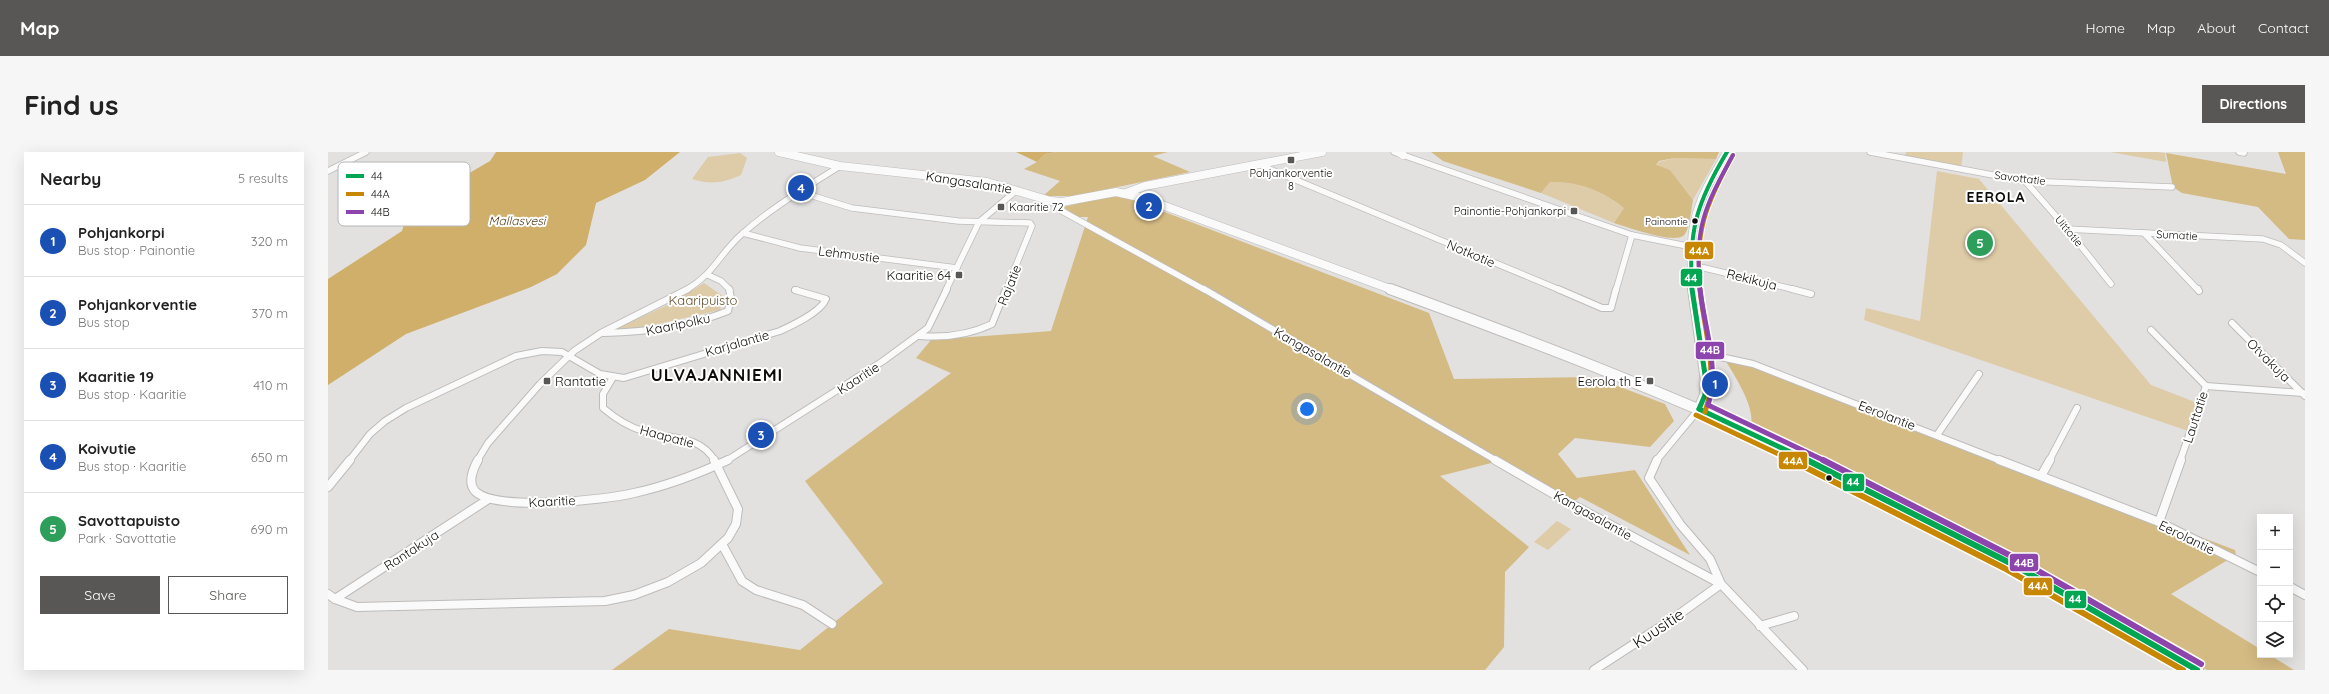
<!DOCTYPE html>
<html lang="en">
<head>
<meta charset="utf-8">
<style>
	:root { --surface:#fff; --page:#f6f6f6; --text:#222; --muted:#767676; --line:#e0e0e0; --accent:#585755 }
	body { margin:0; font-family:Quicksand,sans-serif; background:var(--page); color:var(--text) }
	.controls { position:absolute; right:12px; bottom:12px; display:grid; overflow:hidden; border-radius:0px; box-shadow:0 4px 16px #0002 }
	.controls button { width:36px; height:36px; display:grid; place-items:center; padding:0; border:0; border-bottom:1px solid var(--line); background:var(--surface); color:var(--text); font:20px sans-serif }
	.you { position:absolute; left:979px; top:257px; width:14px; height:14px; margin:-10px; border:3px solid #fff; border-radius:50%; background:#1a73e8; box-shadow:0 0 0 6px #1a73e833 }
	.badge { display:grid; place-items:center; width:26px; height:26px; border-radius:50%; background:var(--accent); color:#fff; font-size:13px; font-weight:700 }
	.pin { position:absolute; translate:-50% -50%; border:2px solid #fff; box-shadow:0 1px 4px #0006 }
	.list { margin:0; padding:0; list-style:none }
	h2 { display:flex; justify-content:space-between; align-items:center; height:52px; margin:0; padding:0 16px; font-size:17px }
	h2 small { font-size:13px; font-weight:400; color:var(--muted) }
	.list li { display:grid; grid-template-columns:26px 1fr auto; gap:12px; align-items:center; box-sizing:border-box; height:72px; padding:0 16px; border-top:1px solid var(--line) }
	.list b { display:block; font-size:15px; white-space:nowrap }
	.list p { margin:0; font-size:13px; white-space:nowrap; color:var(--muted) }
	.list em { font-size:13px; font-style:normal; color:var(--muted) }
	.actions { display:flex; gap:8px; padding:12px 16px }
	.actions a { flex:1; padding:9px 0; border:1px solid var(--accent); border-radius:0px; text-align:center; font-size:14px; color:var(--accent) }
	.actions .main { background:var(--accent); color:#fff }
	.icon { flex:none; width:22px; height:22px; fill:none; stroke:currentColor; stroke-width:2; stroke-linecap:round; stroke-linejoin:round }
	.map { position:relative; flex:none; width:1977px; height:518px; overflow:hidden; border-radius:0px }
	header { display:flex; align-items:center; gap:24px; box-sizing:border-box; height:56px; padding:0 20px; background:var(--accent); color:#fff }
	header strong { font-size:19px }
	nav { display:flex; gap:22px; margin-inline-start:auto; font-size:14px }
	.intro { display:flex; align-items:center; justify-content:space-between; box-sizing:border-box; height:96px; padding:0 24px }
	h1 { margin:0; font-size:28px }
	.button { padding:10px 18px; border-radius:0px; background:var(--accent); color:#fff; font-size:14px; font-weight:700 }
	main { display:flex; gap:24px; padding:0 24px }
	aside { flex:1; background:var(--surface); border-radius:0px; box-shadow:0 4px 16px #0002 }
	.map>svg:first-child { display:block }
	.green { fill:#decba7 }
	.forest { fill:#d4ba83 }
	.water { fill:#cfaf69 }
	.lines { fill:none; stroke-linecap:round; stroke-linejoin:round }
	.street-far2-casing { stroke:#bdbcbb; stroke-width:7 }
	.street-far1-casing { stroke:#bdbcbb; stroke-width:8 }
	.street-casing { stroke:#bdbcbb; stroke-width:10 }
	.secondary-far2-casing { stroke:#bdbcbb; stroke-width:9 }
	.secondary-far1-casing { stroke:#bdbcbb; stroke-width:12 }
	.secondary-casing { stroke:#bdbcbb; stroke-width:14 }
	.street-far2 { stroke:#fbfafa; stroke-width:5.5 }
	.street-far1 { stroke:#fbfafa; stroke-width:6 }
	.street { stroke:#fbfafa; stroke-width:8 }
	.secondary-far2 { stroke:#fbfafa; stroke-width:8 }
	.secondary-far1 { stroke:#fbfafa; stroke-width:10 }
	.secondary { stroke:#fbfafa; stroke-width:12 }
	.bus-1-far2-casing { stroke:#fff; stroke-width:6 }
	.bus-1-far1-casing { stroke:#fff; stroke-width:8 }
	.bus-1-casing { stroke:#fff; stroke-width:9 }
	.bus-2-far2-casing { stroke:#fff; stroke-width:6 }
	.bus-2-far1-casing { stroke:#fff; stroke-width:8 }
	.bus-2-casing { stroke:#fff; stroke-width:9 }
	.bus-3-far2-casing { stroke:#fff; stroke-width:6 }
	.bus-3-far1-casing { stroke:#fff; stroke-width:8 }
	.bus-3-casing { stroke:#fff; stroke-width:9 }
	.bus-1-far2 { stroke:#00a651; stroke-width:4 }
	.bus-1-far1 { stroke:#00a651; stroke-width:5 }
	.bus-1 { stroke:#00a651; stroke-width:6 }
	.bus-2-far2 { stroke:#c88702; stroke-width:4 }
	.bus-2-far1 { stroke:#c88702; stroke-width:5 }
	.bus-2 { stroke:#c88702; stroke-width:6 }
	.bus-3-far2 { stroke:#8e44ad; stroke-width:4 }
	.bus-3-far1 { stroke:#8e44ad; stroke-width:5 }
	.bus-3 { stroke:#8e44ad; stroke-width:6 }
	.poi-dot { fill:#585755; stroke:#fff; stroke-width:1.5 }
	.bus-dot { fill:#0d0c0a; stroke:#fff; stroke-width:1.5 }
	.labels { text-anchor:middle; stroke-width:4; stroke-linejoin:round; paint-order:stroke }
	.far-bus-label { font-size:10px; fill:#0d0c0a; stroke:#fff; text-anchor:end }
	.far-poi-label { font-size:11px; fill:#0d0c0a; stroke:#fff }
	.far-street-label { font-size:11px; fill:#0d0c0a; stroke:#fff }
	.far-water-label { font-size:12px; font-style:italic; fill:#554119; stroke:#fff }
	.street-label { font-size:13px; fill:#0d0c0a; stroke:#fff }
	.poi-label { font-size:13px; fill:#0d0c0a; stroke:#fff; text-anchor:end }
	.park-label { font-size:13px; fill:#614d26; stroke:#fff }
	.far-district-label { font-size:14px; font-weight:bold; letter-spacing:1px; fill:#0d0c0a; stroke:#fff }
	.near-street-label { font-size:16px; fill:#0d0c0a; stroke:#fff }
	.district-label { font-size:17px; font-weight:bold; letter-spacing:1px; fill:#0d0c0a; stroke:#fff }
	.key { fill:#fff; stroke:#b6b6b6; stroke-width:1 }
	.key-label { font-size:11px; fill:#0d0c0a }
	.line-badge { stroke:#fff; stroke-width:1.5 }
	.badge-label { font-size:11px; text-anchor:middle; font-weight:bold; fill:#fff }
</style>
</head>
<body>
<header>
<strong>Map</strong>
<nav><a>Home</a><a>Map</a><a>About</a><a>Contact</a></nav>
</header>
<div class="intro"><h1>Find us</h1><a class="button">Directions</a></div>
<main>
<aside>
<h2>Nearby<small>5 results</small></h2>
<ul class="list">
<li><span class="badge" style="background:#1a4fb4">1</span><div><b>Pohjankorpi</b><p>Bus stop · Painontie</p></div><em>320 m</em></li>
<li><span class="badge" style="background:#1a4fb4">2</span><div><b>Pohjankorventie</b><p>Bus stop</p></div><em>370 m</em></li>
<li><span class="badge" style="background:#1a4fb4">3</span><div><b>Kaaritie 19</b><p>Bus stop · Kaaritie</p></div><em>410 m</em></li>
<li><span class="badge" style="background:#1a4fb4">4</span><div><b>Koivutie</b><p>Bus stop · Kaaritie</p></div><em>650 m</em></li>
<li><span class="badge" style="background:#2e9e5b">5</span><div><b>Savottapuisto</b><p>Park · Savottatie</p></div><em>690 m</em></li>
</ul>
<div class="actions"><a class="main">Save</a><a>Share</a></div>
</aside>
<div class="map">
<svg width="1977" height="518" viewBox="0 0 1977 518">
	<rect width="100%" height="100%" fill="#e3e1df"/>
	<!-- green -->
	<g class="green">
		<polygon points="1578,0 1635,0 1633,17 1576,6"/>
		<polygon points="1782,0 1830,0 1837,1 1838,10"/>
		<path d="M412,1L419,6L413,23C395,31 383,33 364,27L380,5Z"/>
		<polygon points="1346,6 1388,7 1365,48 1342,18 1328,14 1331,10"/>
		<polygon points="1609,19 1651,27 1823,233 1872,252 1863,280 1536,168 1538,156 1592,169"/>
		<path d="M1222,30C1249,29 1276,39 1296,56L1286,71L1213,41Z"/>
		<polygon points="376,131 396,145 392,158 304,178 285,178 344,151"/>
		<polygon points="1229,369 1243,377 1220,398 1206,390"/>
	</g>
	<!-- forest -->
	<g class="forest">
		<polygon points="729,0 840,0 825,4 862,20 746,44 715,44 732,29 696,17 709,10 717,2"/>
		<path d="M1103,0H1391L1388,7L1346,6L1331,9L1328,13L1342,18L1365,48C1363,58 1362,74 1357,82C1350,94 1299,75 1286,71L1296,56C1276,39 1249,29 1222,30L1213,41L1115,9Z"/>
		<polygon points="1950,0 1977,0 1977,88 1961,87 1930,55 1854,41 1845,35 1838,1 1958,22"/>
		<polygon points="781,44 800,46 1101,161 1126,227 1266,225 1337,252 1346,269 1322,295 1247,286 1230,302 1249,326 1307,318 1362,403 1252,345 1246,350 1171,309 1112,324 1201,395 1177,420 1176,495 1157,518 284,518 341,477 472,498 555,431 477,329 623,221 588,206 603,188 723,179 760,65 750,65 735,55"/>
		<path d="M1395,204L1907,398L1908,403L1843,442L1932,497V503H1942L1966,518H1879L1763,449L1617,367L1423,272C1427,253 1404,220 1395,204Z"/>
	</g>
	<!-- water -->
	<g class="water">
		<polygon points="168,0 352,0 317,28 268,51 258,93 229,122 203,135 78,182 0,233 0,127 74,79 81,56 162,9"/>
		<polygon points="688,0 729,0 717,2 709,10"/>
	</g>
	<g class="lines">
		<!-- street-far2 casing -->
		<g class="street-far2-casing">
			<g id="street-far2">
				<polyline points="1066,0 1304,83 1364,95"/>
				<polyline points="1542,0 1697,29 1844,35"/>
				<polyline points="1911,0 1916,1"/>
				<polyline points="932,13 1232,138"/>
				<polyline points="0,19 38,0"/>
				<polyline points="1697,29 1741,79 1783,132"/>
				<polyline points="472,40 524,56 630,69 702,71 704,74 678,138"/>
				<polyline points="734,50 730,55 732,58 877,138"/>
				<polyline points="1739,77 1935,87 1953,93 1977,111"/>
				<polyline points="415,81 472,96 629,116"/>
				<polyline points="1816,81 1870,138"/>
				<polyline points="1364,113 1468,138"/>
				<polyline points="380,123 393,129 402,138"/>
				<path d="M358,138C387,121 391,102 414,82C443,56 479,35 512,14"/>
				<polyline points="467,138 469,138"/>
				<polyline points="618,138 651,70 689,38"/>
				<polyline points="1288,138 1304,83"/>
			</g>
		</g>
		<!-- street-far1 casing -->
		<g class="street-far1-casing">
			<g id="street-far1">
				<polyline points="876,137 1169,309"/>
				<polyline points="1230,137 1274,156 1283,156 1288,137"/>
				<polyline points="1464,137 1483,142"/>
				<polyline points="1870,137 1871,139"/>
				<polyline points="1904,171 1977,244"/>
				<polyline points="1823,178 1878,234 1852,309"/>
				<path d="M276,181C319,180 360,175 400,159L403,146L401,137"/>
				<path d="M592,184C617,186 641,183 664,172L678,137"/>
				<polyline points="1374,201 1425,212 1673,309"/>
				<path d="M284,227L275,242V256C287,266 300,275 315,279C340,288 371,281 387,309"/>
				<polyline points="1878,234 1975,241"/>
				<polyline points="1609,283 1651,222"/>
				<path d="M21,309L42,282L57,269L78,256L188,204L214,199L234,200L272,222L296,226L452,179C465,173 493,160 498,147L467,138"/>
				<polyline points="149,309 160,291 212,232 246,199 273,181 360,137"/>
				<polyline points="398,309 555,209 600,176 619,137"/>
				<polyline points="1328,309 1371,257"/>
				<polyline points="1721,309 1749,256"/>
			</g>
		</g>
		<!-- street casing -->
		<g class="street-casing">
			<g id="street">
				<path d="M150,308C145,317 139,330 147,339C167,360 277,348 306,341C338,334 370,322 400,308"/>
				<polyline points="1167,308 1236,348 1393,432 1475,518"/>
				<polyline points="1671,308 1831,370 1932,420"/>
				<polyline points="1713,324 1722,308"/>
				<polyline points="0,335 22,308"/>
				<polyline points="1831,370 1853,308"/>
				<polyline points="395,394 414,429 428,438 475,453 504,472"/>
				<polyline points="1962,435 1977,443"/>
				<polyline points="0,442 7,447 29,455 277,449 306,443 340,430 373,411 400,386 408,372 410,357 386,308"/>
				<polyline points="7,447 159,348"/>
				<polyline points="1432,474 1466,464"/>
				<polyline points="1266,518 1346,466 1393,432 1382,407 1352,372 1321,326 1329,308"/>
			</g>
		</g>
		<!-- secondary-far2 casing -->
		<g class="secondary-far2-casing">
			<g id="secondary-far2">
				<polyline points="451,0 512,14 659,30 723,49 734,50 788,40 815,46 1065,138"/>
				<polyline points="1071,0 1075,3"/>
				<polyline points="798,41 817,34 994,0"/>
				<path d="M1365,138C1363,110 1361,79 1372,52C1378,34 1390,17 1399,0"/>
			</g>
		</g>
		<!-- secondary-far1 casing -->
		<g class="secondary-far1-casing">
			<g id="secondary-far1">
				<path d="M1062,137C1206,190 1348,244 1486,309"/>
				<polyline points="1365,137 1378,229 1377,243 1371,257"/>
			</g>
		</g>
		<!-- secondary casing -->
		<g class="secondary-casing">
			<path id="secondary" d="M1484,308C1616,370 1744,442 1869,518"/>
		</g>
		<!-- street-far2 -->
		<use href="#street-far2" class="street-far2"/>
		<!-- street-far1 -->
		<use href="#street-far1" class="street-far1"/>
		<!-- street -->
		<use href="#street" class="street"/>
		<!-- secondary-far2 -->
		<use href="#secondary-far2" class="secondary-far2"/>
		<!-- secondary-far1 -->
		<use href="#secondary-far1" class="secondary-far1"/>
		<!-- secondary -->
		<use href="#secondary" class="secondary"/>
		<!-- bus-1-far2 casing -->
		<g class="bus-1-far2-casing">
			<path id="bus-1-far2" d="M1364,138C1360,79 1369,50 1399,0"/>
		</g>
		<!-- bus-1-far1 casing -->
		<g class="bus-1-far1-casing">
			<g id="bus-1-far1">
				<polyline points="1364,137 1378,229 1377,243 1371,257"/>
				<polyline points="1371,257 1481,309"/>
			</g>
		</g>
		<!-- bus-1 casing -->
		<g class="bus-1-casing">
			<polyline id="bus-1" points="1479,308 1686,413 1869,518"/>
		</g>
		<!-- bus-2-far2 casing -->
		<g class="bus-2-far2-casing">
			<path id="bus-2-far2" d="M1372,138C1367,80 1377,54 1405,3"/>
		</g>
		<!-- bus-2-far1 casing -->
		<g class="bus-2-far1-casing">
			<g id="bus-2-far1">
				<path d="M1372,137C1376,179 1391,220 1377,260"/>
				<polyline points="1368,263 1465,309"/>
			</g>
		</g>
		<!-- bus-2 casing -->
		<g class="bus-2-casing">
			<polyline id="bus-2" points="1463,308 1676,416 1855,518"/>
		</g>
		<!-- bus-3-far2 casing -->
		<g class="bus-3-far2-casing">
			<path id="bus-3-far2" d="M1372,138C1366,76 1376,56 1405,3"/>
		</g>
		<!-- bus-3-far1 casing -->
		<g class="bus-3-far1-casing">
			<path id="bus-3-far1" d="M1372,137C1376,175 1392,216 1380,253L1497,309"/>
		</g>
		<!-- bus-3 casing -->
		<g class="bus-3-casing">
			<polyline id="bus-3" points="1495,308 1691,408 1873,512"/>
		</g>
		<!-- bus-1-far2 -->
		<use href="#bus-1-far2" class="bus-1-far2"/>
		<!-- bus-1-far1 -->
		<use href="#bus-1-far1" class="bus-1-far1"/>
		<!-- bus-1 -->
		<use href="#bus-1" class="bus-1"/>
		<!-- bus-2-far2 -->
		<use href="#bus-2-far2" class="bus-2-far2"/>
		<!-- bus-2-far1 -->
		<use href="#bus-2-far1" class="bus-2-far1"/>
		<!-- bus-2 -->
		<use href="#bus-2" class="bus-2"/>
		<!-- bus-3-far2 -->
		<use href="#bus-3-far2" class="bus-3-far2"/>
		<!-- bus-3-far1 -->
		<use href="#bus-3-far1" class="bus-3-far1"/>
		<!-- bus-3 -->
		<use href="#bus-3" class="bus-3"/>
	</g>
	<!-- markers -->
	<g class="poi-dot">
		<rect x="959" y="4" width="8" height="8" rx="2"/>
		<rect x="669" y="51" width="8" height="8" rx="2"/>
		<rect x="1242" y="55" width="8" height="8" rx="2"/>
		<rect x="627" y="119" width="8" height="8" rx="2"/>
		<rect x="215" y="225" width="8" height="8" rx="2"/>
		<rect x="1318" y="225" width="8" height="8" rx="2"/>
	</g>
	<g class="bus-dot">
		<circle cx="1367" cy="69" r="3.5"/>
		<circle cx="1501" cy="326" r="3.5"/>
	</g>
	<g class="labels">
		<!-- far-bus labels -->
		<g class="far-bus-label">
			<text x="1360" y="73">Painontie</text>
		</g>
		<!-- far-poi labels -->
		<g class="far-poi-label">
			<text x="963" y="25">Pohjankorventie<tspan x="963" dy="13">8</tspan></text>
			<text x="681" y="59" text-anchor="start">Kaaritie 72</text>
			<text x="1238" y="63" text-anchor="end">Painontie-Pohjankorpi</text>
		</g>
		<!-- far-street labels -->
		<g class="far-street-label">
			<text transform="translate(1692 26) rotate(7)" y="4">Savottatie</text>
			<text transform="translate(1741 79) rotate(50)" y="4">Uittotie</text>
			<text transform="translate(1849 83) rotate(3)" y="4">Sumatie</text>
		</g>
		<!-- far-water labels -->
		<g class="far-water-label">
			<text x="189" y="73">Mallasvesi</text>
		</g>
		<!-- street labels -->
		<g class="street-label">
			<text transform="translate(641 30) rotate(9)" y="5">Kangasalantie</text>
			<text transform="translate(1143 101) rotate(23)" y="5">Notkotie</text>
			<text transform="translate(521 102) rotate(7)" y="5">Lehmustie</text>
			<text transform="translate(1424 127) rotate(14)" y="5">Rekikuja</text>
			<text transform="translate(681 133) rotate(-68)" y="5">Rajatie</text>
			<text transform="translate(350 172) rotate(-12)" y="5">Kaaripolku</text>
			<text transform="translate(409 191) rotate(-16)" y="5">Karjalantie</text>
			<text transform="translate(985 200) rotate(30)" y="5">Kangasalantie</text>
			<text transform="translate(1941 208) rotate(45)" y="5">Otvakuja</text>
			<text transform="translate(530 226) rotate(-33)" y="5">Kaaritie</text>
			<text transform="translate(1559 263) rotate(21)" y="5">Eerolantie</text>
			<text transform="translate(1867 265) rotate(-72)" y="5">Lauttatie</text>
			<text transform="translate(339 284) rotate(15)" y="5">Haapatie</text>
			<text transform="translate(224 349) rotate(-3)" y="5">Kaaritie</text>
			<text transform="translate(1265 363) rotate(29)" y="5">Kangasalantie</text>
			<text transform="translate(1859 385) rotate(26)" y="5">Eerolantie</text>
			<text transform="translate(83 398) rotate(-33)" y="5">Rantakuja</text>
		</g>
		<!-- poi labels -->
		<g class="poi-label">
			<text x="623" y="128">Kaaritie 64</text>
			<text x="227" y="234" text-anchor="start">Rantatie</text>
			<text x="1314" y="234">Eerola th E</text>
		</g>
		<!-- park labels -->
		<g class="park-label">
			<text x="375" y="153">Kaaripuisto</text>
		</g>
		<!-- far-district labels -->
		<g class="far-district-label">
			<text x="1668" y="50">EEROLA</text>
		</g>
		<!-- near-street labels -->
		<g class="near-street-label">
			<text transform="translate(1330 476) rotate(-34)" y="6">Kuusitie</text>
		</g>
		<!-- district labels -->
		<g class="district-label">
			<text x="389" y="229">ULVAJANNIEMI</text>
		</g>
	</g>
	<!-- legend -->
	<rect x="10" y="10" width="132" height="64" rx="6" class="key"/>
	<rect x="18" y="22" width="18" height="4" fill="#00a651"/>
	<rect x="18" y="40" width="18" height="4" fill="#c88702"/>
	<rect x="18" y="58" width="18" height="4" fill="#8e44ad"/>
	<g class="key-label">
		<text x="43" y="28">44</text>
		<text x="43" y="46">44A</text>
		<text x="43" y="64">44B</text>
	</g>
	<g class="line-badge">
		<rect x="1356" y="89" width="30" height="19" rx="4" fill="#c88702"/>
		<rect x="1352" y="116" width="23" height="19" rx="4" fill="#00a651"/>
		<rect x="1367" y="189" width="30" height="19" rx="4" fill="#8e44ad"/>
		<rect x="1450" y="299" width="30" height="19" rx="4" fill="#c88702"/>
		<rect x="1514" y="321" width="23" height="19" rx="4" fill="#00a651"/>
		<rect x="1681" y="401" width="30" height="19" rx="4" fill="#8e44ad"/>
		<rect x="1695" y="425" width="30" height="19" rx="4" fill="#c88702"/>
		<rect x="1736" y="438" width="23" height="19" rx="4" fill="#00a651"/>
	</g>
	<g class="badge-label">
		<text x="1371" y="103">44A</text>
		<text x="1363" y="130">44</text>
		<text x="1382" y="202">44B</text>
		<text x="1465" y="313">44A</text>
		<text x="1525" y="334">44</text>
		<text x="1696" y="415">44B</text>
		<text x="1710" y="438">44A</text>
		<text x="1747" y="451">44</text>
	</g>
</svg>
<div class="controls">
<button>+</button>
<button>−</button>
<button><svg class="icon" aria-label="locate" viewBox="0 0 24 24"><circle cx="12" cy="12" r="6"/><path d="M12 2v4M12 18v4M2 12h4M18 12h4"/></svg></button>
<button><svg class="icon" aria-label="layers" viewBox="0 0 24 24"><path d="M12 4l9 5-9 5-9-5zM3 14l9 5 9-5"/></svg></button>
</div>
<div class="you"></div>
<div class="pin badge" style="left:1387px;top:232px;background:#1a4fb4">1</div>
<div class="pin badge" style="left:821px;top:54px;background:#1a4fb4">2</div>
<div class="pin badge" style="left:433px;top:283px;background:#1a4fb4">3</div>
<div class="pin badge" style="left:473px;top:36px;background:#1a4fb4">4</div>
<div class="pin badge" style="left:1652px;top:91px;background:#2e9e5b">5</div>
</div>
</main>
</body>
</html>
